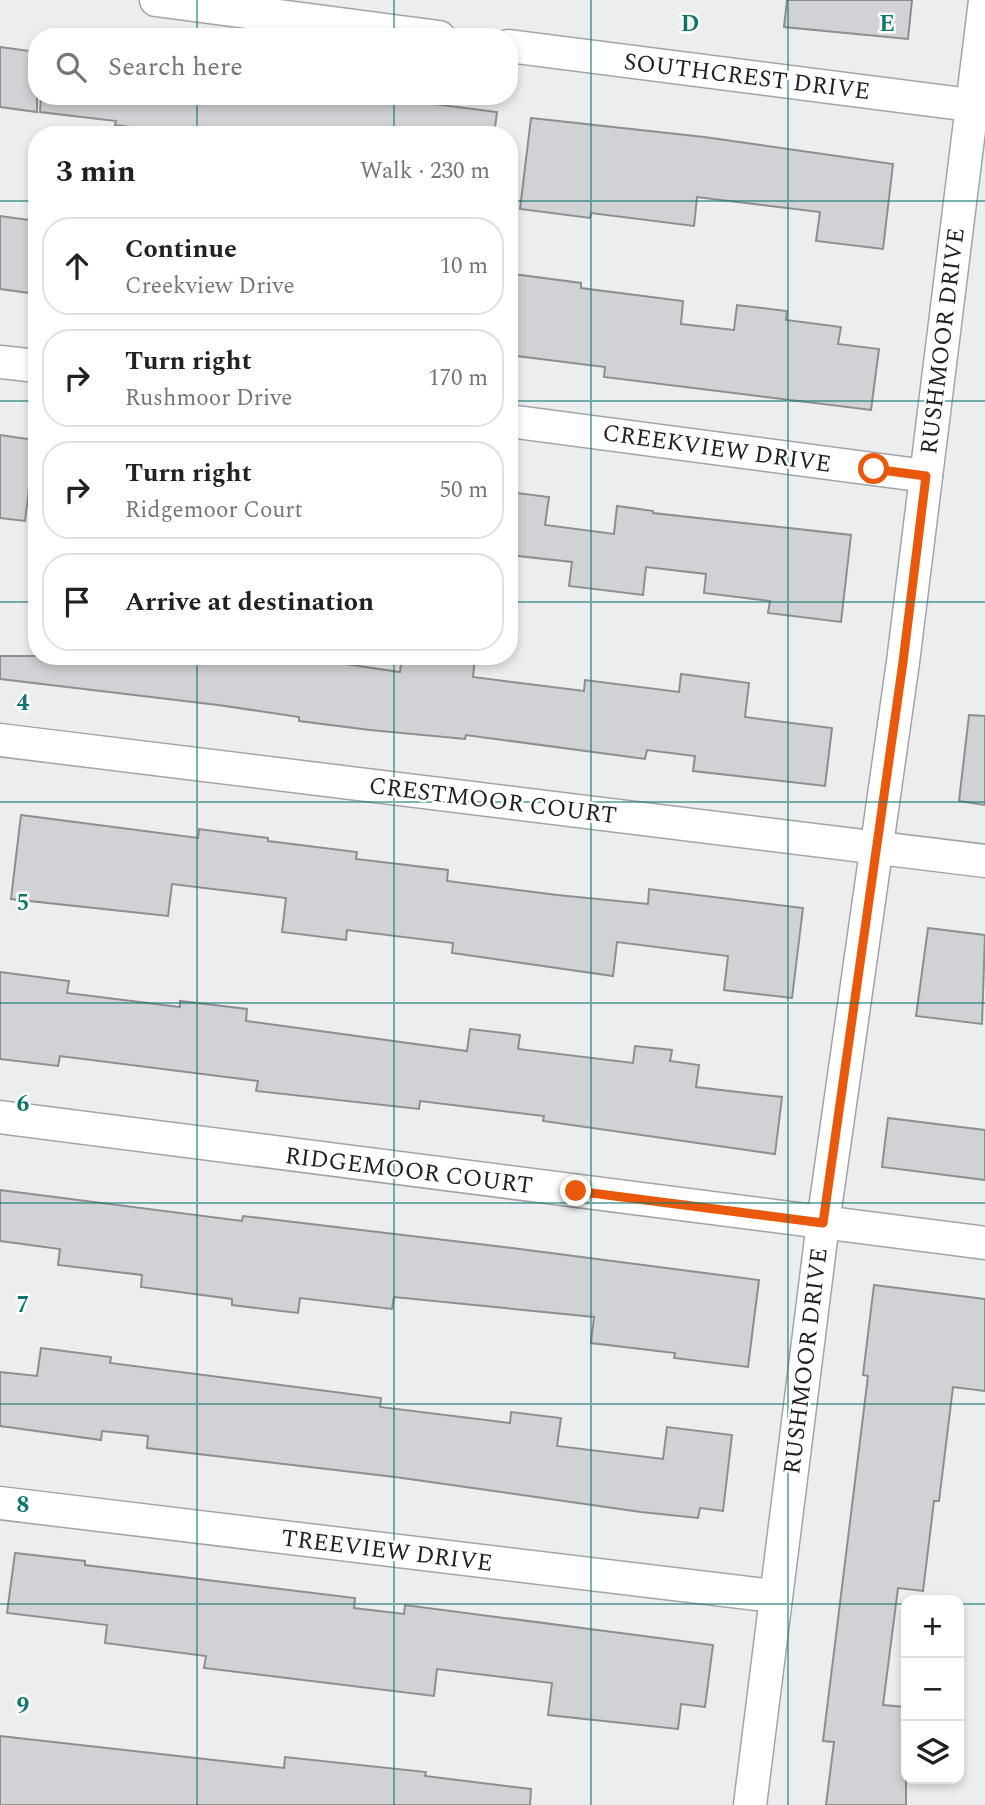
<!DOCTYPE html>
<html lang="en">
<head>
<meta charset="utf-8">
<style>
	:root { --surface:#fff; --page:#f2f2f2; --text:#202124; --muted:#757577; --line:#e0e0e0 }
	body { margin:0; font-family:Spectral,serif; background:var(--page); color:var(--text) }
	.controls { position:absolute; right:21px; bottom:21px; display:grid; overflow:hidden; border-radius:14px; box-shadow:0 4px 10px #0003 }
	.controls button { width:63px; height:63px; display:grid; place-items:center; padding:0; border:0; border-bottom:2px solid var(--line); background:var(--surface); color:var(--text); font:35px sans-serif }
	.stop { position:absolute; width:21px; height:21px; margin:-16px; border:5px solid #ea580c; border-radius:50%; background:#fff }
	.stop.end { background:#ea580c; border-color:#fff; box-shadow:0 2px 7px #0008 }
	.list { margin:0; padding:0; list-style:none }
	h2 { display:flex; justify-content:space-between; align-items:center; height:91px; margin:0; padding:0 28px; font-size:30px }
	h2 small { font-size:23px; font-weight:400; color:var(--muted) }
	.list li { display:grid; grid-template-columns:46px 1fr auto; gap:21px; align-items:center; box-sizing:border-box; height:98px; margin:0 14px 14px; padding:0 14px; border:2px solid var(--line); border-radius:28px }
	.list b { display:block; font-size:26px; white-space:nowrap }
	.list p { margin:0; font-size:23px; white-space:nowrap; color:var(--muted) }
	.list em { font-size:23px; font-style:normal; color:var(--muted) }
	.icon { flex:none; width:38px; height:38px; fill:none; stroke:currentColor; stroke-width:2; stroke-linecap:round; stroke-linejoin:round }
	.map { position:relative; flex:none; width:985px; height:1805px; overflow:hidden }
	.search { position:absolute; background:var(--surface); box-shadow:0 4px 10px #0003; left:28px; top:28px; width:490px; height:77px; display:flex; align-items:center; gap:18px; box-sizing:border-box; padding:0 24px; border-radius:28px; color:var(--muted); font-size:26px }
	.panel { position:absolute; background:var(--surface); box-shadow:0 4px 10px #0003; left:28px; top:126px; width:490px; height:539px; border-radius:28px }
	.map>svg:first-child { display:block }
	.building { fill:#d1d2d5; stroke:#8d8e90; stroke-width:2 }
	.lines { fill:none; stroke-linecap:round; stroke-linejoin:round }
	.street-casing { stroke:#a3a4a7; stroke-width:35 }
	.street { stroke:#fff; stroke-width:32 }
	.route { stroke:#ea580c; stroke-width:9 }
	.grid { fill:none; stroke:#0f766e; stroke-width:2; stroke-opacity:0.55 }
	.labels { text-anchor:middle; stroke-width:5; stroke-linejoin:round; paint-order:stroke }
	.street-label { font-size:24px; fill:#212222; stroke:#fff }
	.grid-label { font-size:23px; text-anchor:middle; font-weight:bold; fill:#0f766e; stroke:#fff; stroke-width:5; stroke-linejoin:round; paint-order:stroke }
</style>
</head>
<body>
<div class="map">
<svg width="985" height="1805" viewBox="0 0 985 1805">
	<rect width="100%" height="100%" fill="#ebedef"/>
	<!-- building -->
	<g class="building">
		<polygon points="787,0 912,0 908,39 784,27"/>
		<polygon points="0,47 37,52 37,112 0,107"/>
		<polygon points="41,96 371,96 497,112 494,135 137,135 138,128 115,125 116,121 40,112"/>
		<polygon points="531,118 704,137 893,164 883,249 816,241 820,212 697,197 694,226 591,213 590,218 520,209"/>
		<polygon points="0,216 37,221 37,294 0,289"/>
		<polygon points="513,274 581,283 581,288 683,301 681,324 734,330 737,305 787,311 786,320 841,327 838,344 879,349 871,410 604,377 605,367 509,355"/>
		<polygon points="0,435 35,440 25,521 0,518"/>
		<polygon points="509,492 549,497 545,525 614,534 617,506 653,511 653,513 851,535 841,622 768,613 770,601 704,593 706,574 646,567 643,595 569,586 572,562 509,555"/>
		<polygon points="0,656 291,656 400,672 402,656 475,656 473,677 584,691 585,680 679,692 681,674 749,683 745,717 832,728 825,786 693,771 695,756 647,750 645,759 466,735 465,739 370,730 299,721 299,717 218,705 0,679"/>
		<polygon points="969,715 985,716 985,805 959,801"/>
		<polygon points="21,815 198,838 199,829 268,838 268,841 357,852 356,859 448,870 447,881 557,895 648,904 649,889 803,908 792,998 724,990 728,956 617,942 613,976 452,953 453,943 347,930 346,940 282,932 286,898 172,884 168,916 11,899"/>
		<polygon points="928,928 985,935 982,1024 916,1016"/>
		<polygon points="0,972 69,981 67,993 180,1007 180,1001 247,1009 246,1021 467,1051 470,1029 520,1035 518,1049 633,1063 635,1046 672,1050 670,1061 699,1065 696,1087 782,1097 775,1154 543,1121 544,1116 420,1101 419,1109 256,1091 258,1081 60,1056 58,1066 0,1059"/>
		<polygon points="888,1118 985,1130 985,1180 882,1167"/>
		<polygon points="0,1190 242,1221 243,1216 512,1248 759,1280 748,1367 674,1358 675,1353 591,1343 594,1317 394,1297 392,1309 300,1298 298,1313 232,1305 232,1299 141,1287 142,1275 58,1265 60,1249 0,1241"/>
		<polygon points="874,1285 985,1299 985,1391 953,1387 939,1501 934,1501 923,1591 898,1588 883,1705 906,1707 906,1805 826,1805 834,1742 823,1741 868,1376 863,1375"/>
		<polygon points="41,1348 111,1357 110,1363 381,1398 380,1407 510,1423 511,1412 561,1418 557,1446 663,1459 667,1427 732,1435 723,1511 700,1508 698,1518 641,1512 395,1477 147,1448 148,1436 102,1431 101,1440 0,1426 0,1372 37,1376"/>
		<polygon points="15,1553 85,1561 85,1565 355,1598 354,1608 404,1614 405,1605 713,1645 705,1707 681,1704 678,1729 548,1715 552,1683 437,1669 434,1696 204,1668 206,1656 105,1643 107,1625 7,1613"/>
		<polygon points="0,1736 284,1768 285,1757 426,1772 425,1776 531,1789 530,1805 0,1805"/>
	</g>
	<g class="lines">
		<!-- street casing -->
		<g class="street-casing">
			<g id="street">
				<polyline points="156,0 439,37"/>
				<polyline points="509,46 985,107"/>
				<polyline points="0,362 37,366"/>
				<polyline points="509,421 926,476"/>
				<polyline points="0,740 985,861"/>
				<polyline points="0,1117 985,1243"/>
				<polyline points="0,1503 774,1596"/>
				<polyline points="750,1805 823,1223 903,662 985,1"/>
			</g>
		</g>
		<!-- street -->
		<use href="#street" class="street"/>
	</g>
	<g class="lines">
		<!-- route -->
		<polyline class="route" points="576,1191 823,1223 903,662 926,476 874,469"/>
	</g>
	<!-- grid -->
	<path class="grid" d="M197,0V37M394,0V37M591,0V1805M788,0V1805M197,96V135M394,96V135M0,201H37M509,201H985M0,401H37M509,401H985M0,602H37M509,602H985M197,656V1805M394,656V1805M0,802H985M0,1003H985M0,1203H985M0,1404H985M0,1604H906M959,1604H985"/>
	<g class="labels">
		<!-- street labels -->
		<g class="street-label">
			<text transform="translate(747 76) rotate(7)" y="8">SOUTHCREST DRIVE</text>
			<text transform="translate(942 341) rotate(-83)" y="8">RUSHMOOR DRIVE</text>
			<text transform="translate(717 448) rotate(8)" y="8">CREEKVIEW DRIVE</text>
			<text transform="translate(493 800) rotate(7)" y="8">CRESTMOOR COURT</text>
			<text transform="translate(409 1170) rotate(7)" y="8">RIDGEMOOR COURT</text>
			<text transform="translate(805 1361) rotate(-83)" y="8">RUSHMOOR DRIVE</text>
			<text transform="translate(387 1550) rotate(7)" y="8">TREEVIEW DRIVE</text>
		</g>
	</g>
	<g class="grid-label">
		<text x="690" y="31">D</text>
		<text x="887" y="31">E</text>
		<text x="23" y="710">4</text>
		<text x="23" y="910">5</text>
		<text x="23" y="1111">6</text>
		<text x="23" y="1312">7</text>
		<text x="23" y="1512">8</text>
		<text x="23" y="1713">9</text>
	</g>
</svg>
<div class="controls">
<button>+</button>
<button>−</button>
<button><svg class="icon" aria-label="layers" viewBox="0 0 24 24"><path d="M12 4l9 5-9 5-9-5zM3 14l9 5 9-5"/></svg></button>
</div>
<div class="stop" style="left:874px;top:469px"></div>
<div class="stop end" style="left:576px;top:1191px"></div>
<div class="search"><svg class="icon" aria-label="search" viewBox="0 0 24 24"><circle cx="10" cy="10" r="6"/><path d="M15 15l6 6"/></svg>Search here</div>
<section class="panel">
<h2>3 min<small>Walk · 230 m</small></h2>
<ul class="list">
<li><svg class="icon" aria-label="ahead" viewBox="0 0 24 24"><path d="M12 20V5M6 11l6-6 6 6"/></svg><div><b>Continue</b><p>Creekview Drive</p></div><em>10 m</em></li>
<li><svg class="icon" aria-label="right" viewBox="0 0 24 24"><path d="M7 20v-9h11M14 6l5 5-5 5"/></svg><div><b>Turn right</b><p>Rushmoor Drive</p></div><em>170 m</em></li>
<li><svg class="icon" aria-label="right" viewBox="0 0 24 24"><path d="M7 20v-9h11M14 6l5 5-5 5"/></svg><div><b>Turn right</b><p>Ridgemoor Court</p></div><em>50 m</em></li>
<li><svg class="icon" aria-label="arrive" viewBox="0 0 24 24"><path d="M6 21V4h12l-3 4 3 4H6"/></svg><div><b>Arrive at destination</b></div></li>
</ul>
</section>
</div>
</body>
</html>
